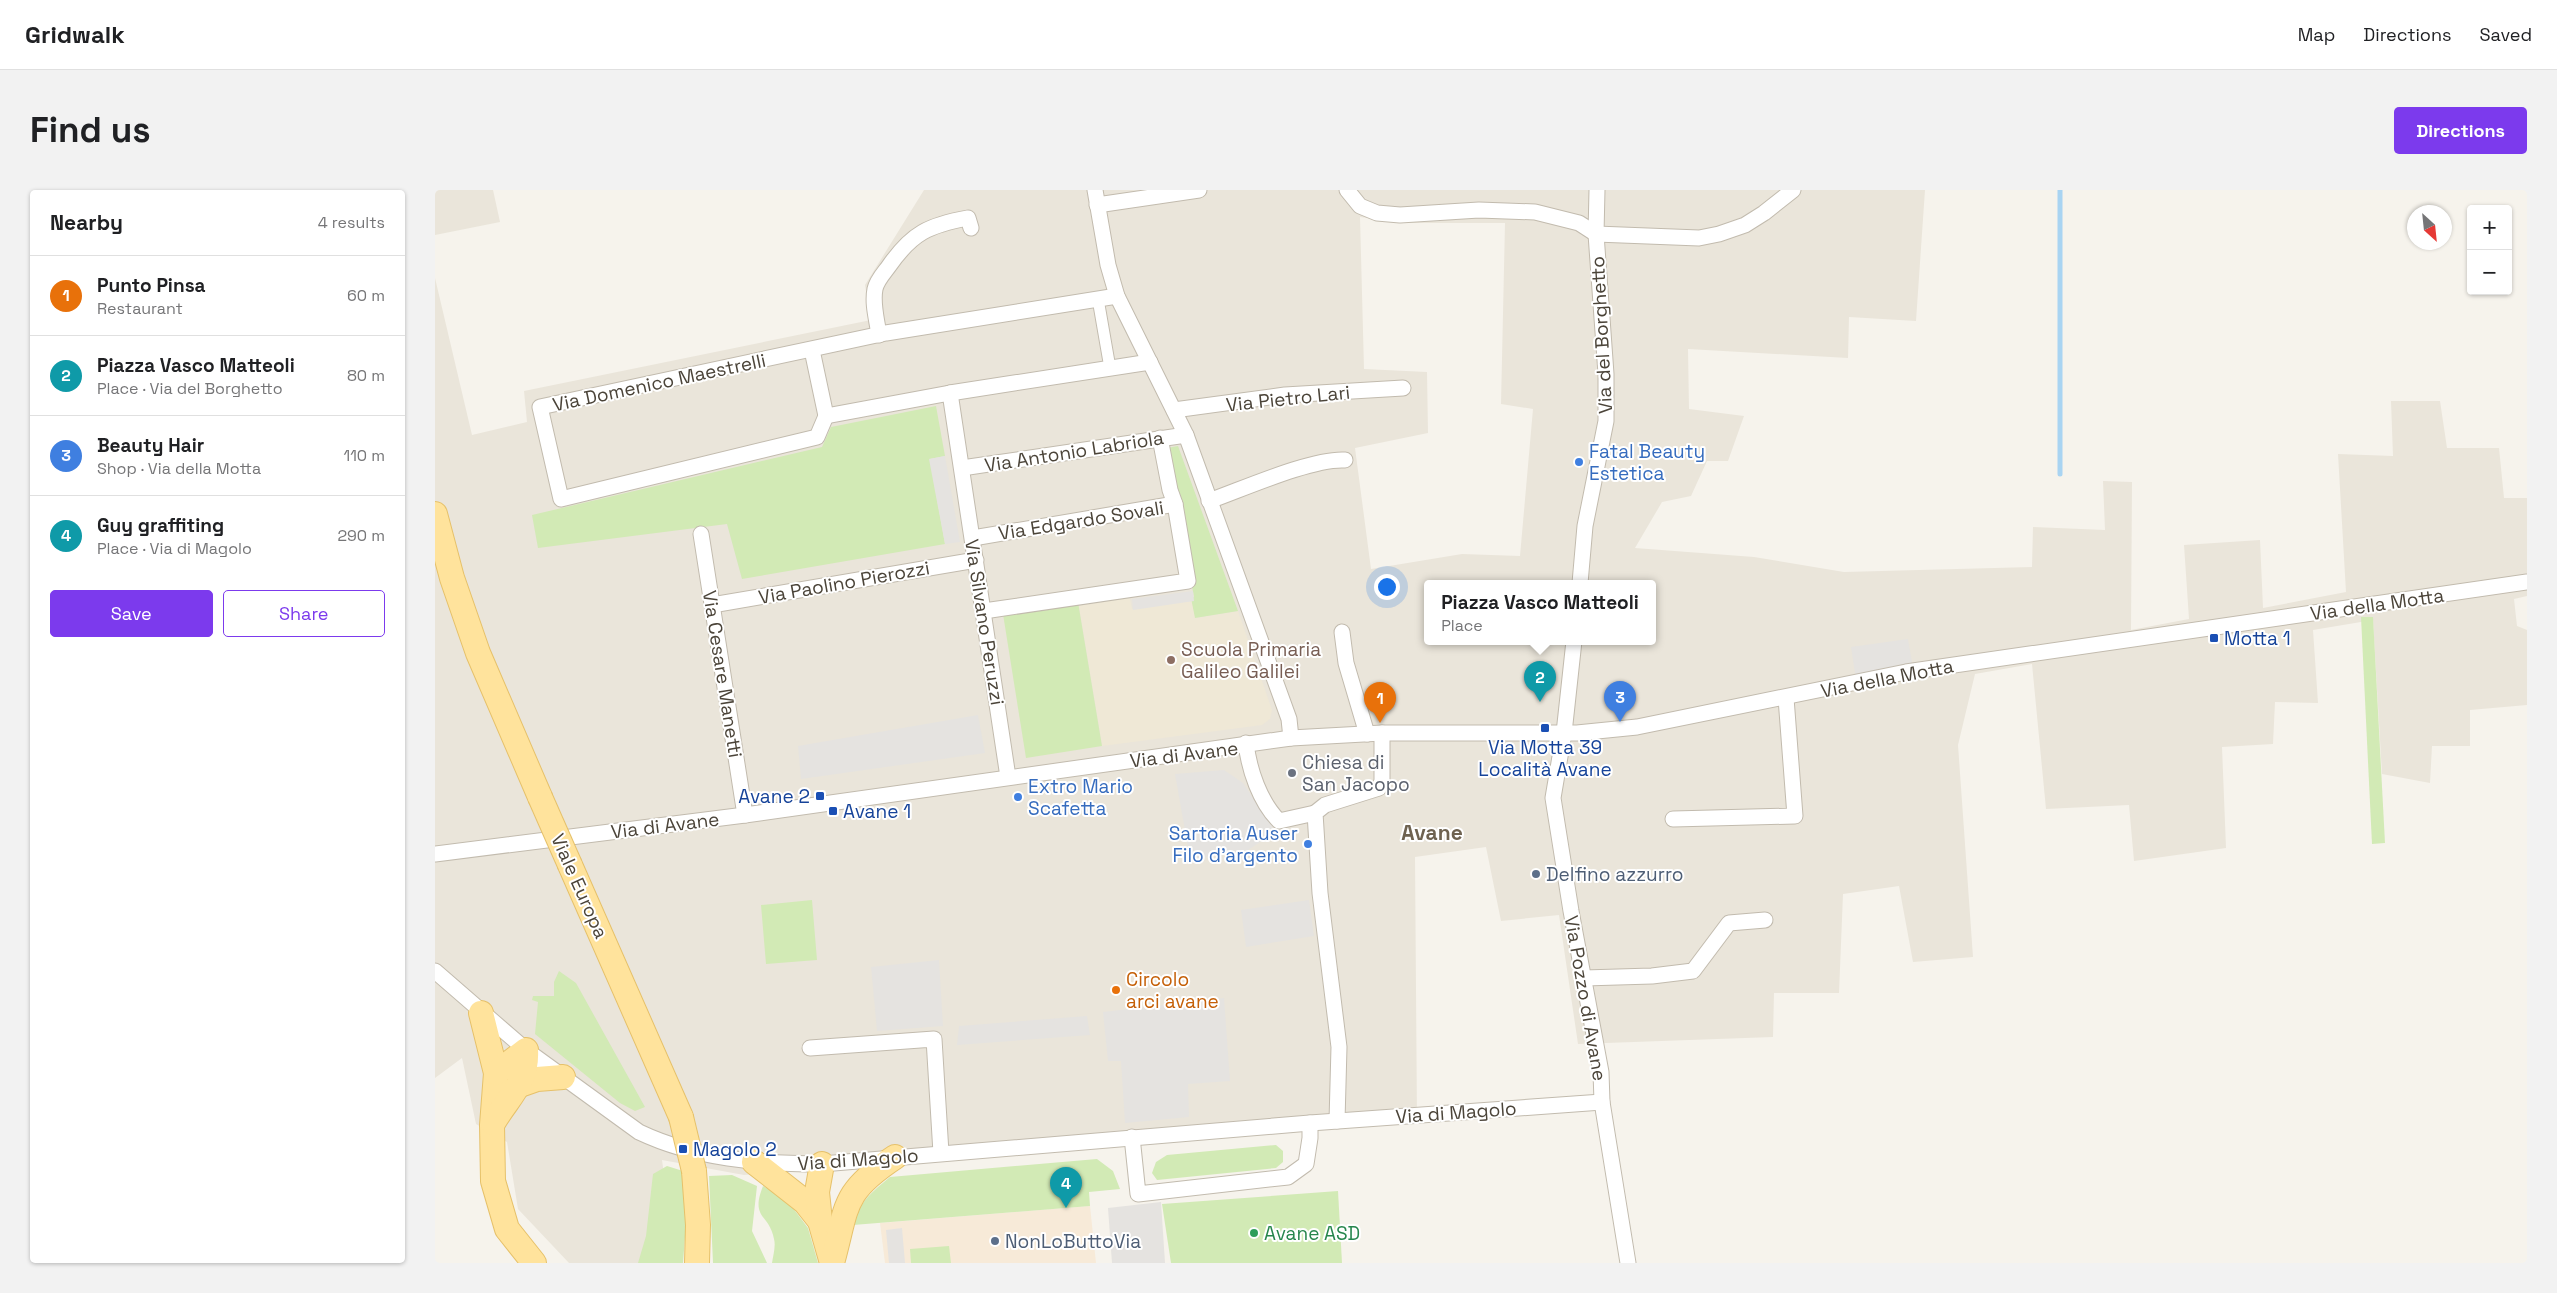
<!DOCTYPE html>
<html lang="en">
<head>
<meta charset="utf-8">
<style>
	:root { --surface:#fff; --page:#f2f2f2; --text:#202124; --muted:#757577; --line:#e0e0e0; --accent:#7c3aed }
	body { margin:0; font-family:"Space Grotesk",sans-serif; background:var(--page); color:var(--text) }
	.controls { position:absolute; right:15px; top:15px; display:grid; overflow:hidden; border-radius:5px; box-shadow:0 1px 4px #0004 }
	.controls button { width:45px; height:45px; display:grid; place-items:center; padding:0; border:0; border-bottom:1px solid var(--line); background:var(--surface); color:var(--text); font:25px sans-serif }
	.compass { position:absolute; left:1972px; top:15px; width:45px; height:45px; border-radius:50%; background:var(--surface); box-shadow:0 1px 4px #0004; rotate:153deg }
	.you { position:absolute; left:951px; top:396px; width:18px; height:18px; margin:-12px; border:4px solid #fff; border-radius:50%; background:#1a73e8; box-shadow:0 0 0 8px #1a73e833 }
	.badge { display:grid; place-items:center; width:32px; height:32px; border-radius:50%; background:var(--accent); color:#fff; font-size:16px; font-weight:700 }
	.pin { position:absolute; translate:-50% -41px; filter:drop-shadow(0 1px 2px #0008) }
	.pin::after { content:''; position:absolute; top:26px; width:18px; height:15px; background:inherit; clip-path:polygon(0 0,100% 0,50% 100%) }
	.popup { position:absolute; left:989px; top:390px; width:232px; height:65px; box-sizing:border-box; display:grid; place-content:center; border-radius:5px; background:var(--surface); filter:drop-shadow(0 1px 4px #0005); font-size:16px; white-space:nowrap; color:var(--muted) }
	.popup b { font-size:19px; color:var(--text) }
	.popup::after { content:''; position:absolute; left:50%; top:100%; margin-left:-10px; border:10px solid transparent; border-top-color:var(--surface) }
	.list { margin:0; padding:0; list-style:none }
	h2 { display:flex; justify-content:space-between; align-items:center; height:65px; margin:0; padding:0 20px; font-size:21px }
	h2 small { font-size:16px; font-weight:400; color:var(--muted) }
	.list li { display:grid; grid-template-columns:32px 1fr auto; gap:15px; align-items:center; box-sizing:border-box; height:80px; padding:0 20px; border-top:1px solid var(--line) }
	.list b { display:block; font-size:19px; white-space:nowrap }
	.list p { margin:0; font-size:16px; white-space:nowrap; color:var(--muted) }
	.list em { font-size:16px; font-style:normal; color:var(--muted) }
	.actions { display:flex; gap:10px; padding:15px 20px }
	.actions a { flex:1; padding:11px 0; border:1px solid var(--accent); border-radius:5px; text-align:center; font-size:18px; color:var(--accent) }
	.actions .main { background:var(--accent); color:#fff }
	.map { position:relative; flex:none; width:2092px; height:1073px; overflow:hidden; border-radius:5px }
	header { display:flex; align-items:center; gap:30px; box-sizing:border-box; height:70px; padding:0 25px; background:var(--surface); border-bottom:1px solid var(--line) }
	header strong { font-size:24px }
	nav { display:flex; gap:28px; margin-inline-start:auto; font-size:18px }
	.intro { display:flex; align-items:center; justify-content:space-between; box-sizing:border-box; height:120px; padding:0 30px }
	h1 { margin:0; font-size:35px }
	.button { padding:12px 22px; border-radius:5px; background:var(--accent); color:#fff; font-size:18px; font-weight:700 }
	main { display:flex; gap:30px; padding:0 30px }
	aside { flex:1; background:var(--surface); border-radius:5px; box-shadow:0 1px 4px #0004 }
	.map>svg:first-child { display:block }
	.residential { fill:#eae5da; fill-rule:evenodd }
	.commercial { fill:#f7ead8 }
	.education { fill:#efe8d6 }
	.green { fill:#d2eab5 }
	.parking { fill:#e5e3e0 }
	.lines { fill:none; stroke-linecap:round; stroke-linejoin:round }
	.stream { stroke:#a9d4f2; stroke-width:5 }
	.pedestrian-casing { stroke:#c2bbae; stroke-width:13 }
	.minor-casing { stroke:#c2bbae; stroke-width:17 }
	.primary-casing { stroke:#e6c16a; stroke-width:26 }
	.pedestrian { stroke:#fff; stroke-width:11 }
	.minor { stroke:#fff; stroke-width:15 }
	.primary { stroke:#ffe39c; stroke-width:24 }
	.primary-bridge-casing { stroke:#e6c16a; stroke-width:26; stroke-linecap:butt }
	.primary-bridge { stroke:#ffe39c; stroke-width:24 }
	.shop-dot { fill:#3f7fe0; stroke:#fff; stroke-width:2 }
	.transit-dot { fill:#1a4fb4; stroke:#fff; stroke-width:2 }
	.education-dot { fill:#8d6e63; stroke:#fff; stroke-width:2 }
	.worship-dot { fill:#6b7280; stroke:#fff; stroke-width:2 }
	.service-dot { fill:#5c6f8a; stroke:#fff; stroke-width:2 }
	.food-dot { fill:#e8710a; stroke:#fff; stroke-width:2 }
	.leisure-dot { fill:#2e9e5b; stroke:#fff; stroke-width:2 }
	.labels { text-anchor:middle; stroke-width:4; stroke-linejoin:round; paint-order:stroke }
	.street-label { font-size:19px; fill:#4b4439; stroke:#fff }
	.shop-label { font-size:19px; fill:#366cbe; stroke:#fff; text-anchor:start }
	.transit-label { font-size:19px; fill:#164399; stroke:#fff; text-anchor:start }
	.education-label { font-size:19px; fill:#785e54; stroke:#fff; text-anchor:start }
	.worship-label { font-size:19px; fill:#5b616d; stroke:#fff; text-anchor:start }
	.service-label { font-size:19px; fill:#4e5e75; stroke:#fff; text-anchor:start }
	.food-label { font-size:19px; fill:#c56008; stroke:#fff; text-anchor:start }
	.leisure-label { font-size:19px; fill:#27864d; stroke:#fff; text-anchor:start }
	.quarter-label { font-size:21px; font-weight:bold; fill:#6e6250; stroke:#fff }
</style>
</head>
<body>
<header>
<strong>Gridwalk</strong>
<nav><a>Map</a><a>Directions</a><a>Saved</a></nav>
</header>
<div class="intro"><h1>Find us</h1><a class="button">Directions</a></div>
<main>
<aside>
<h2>Nearby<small>4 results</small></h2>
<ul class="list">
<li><span class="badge" style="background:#e8710a">1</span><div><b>Punto Pinsa</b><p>Restaurant</p></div><em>60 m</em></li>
<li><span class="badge" style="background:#0f9aa8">2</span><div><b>Piazza Vasco Matteoli</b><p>Place · Via del Borghetto</p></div><em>80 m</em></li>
<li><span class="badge" style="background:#3f7fe0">3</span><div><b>Beauty Hair</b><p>Shop · Via della Motta</p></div><em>110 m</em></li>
<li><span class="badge" style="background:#0f9aa8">4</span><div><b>Guy graffiting</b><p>Place · Via di Magolo</p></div><em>290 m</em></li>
</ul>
<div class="actions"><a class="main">Save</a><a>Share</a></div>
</aside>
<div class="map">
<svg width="2092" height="1073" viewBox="0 0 2092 1073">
	<rect width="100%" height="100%" fill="#f6f3ec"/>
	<!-- residential -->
	<g class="residential">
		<polygon points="0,0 58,0 65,32 0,45"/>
		<path d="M489,0H1490L1481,131L1414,127L1413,168L1253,159L1254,219L1309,226L1293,271H1272L1256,306L1227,312L1200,358L1319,367L1409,382L1597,377L1598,337L1670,340L1668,291L1697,292L1696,440L1754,429L1749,355L1825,350L1828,418L1911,402L1903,264L1958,266L1956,211H2005L2012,258H2064L2069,308H2092V406L2079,409L2082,436L2092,440V515L2035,520V556H1997L1995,593L1947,584L1938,430L1878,440L1883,513L1840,512L1838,554L1787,557L1791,658L1699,671L1694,615L1611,619L1597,474L1540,484L1523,555L1538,767L1478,772L1464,696L1408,704L1404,803H1339L1338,847L1143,854L1124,725L1066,731L1051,657L980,667L982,930L309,985L227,970L236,1036L237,1073H134L83,1019L72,952L41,934L27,868L0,888V88L37,245L92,232L89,201L436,130L430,95ZM925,27L968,33H1070L1066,214L1098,219L1085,366L1027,364L936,379L920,258L993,243L992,182L929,179ZM992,393H1218V451H992Z"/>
	</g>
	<!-- commercial -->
	<polygon class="commercial" points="655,1016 661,1073 450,1073 445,1033"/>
	<!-- education -->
	<polygon class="education" points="694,404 697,419 756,408 761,428 803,421 837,520 835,529 827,535 667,556 643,412"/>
	<!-- green -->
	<g class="green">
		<polygon points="501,216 510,266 495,269 510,354 307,389 292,334 103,358 97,325 387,257 396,237"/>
		<polygon points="743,256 803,421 760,428 756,408 759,407 732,258"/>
		<polygon points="643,412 667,556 591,568 568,424"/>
		<polygon points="1926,427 1938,427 1950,653 1937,654"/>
		<polygon points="377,710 382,770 331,774 326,715"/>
		<polygon points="124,781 141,793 210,917 200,921 185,913 100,844 103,812 97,810 98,806 119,806 119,792"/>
		<polygon points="841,955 848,961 848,972 841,978 722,990 717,983 721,972 732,965"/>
		<path d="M662,969L678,981L685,999L654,1002L655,1016L418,1035C424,1012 437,1002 455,987Z"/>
		<polygon points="232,976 248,981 251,1034 248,1073 203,1073 211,1046 218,984"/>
		<polygon points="297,985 322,996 317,1041 332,1073 278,1073 274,986"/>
		<path d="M328,996L352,1010L373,1038L383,1073H337C338,1066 341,1056 339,1049C334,1023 315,1029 328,996Z"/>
		<polygon points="903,1001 907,1073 736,1073 727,1014"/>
		<polygon points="514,1056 516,1073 476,1073 475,1059"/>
	</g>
	<!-- parking -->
	<g class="parking">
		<polygon points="510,266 525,352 510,354 494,269"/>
		<polygon points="758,401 759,411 698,420 697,409"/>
		<polygon points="1473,449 1478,478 1421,490 1416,457"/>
		<polygon points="543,525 550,563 366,589 363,556"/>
		<polygon points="789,580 808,593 837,636 839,643 813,660 755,669 740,584"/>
		<polygon points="874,710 879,746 811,757 806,720"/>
		<polygon points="504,770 508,836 442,841 436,777"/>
		<polygon points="789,808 795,891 753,894 754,927 690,933 686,871 673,871 668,822"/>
		<polygon points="652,826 655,845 522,855 524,836"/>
		<polygon points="726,1012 730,1073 677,1073 673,1018"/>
		<polygon points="467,1038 470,1073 454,1073 451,1040"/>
	</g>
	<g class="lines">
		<!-- stream -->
		<polyline class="stream" points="1625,0 1625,284"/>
		<!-- pedestrian casing -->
		<g class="pedestrian-casing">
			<polyline id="pedestrian" points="663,109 675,178"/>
		</g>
		<!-- minor casing -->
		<g class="minor-casing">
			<g id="minor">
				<polyline points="660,0 673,75 682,106 751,245 854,529 856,548"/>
				<polyline points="912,0 925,16 942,23 965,25 1044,20 1100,22 1144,33 1161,44 1264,48 1284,44 1310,35 1329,23 1358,0"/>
				<polyline points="662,15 764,0"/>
				<path d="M444,145C442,130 437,114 440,99C442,90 449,83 454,76C477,43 494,35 533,28L536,38"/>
				<polyline points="377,160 391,226"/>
				<polyline points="515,203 715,172"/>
				<polyline points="739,220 850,205 968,198"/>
				<polyline points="391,226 382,247 126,309 105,217 451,143 682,106"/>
				<polyline points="391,226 515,203 573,587"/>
				<polyline points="527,278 751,245"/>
				<path d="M774,311C808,299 877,268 910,270"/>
				<polyline points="266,344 310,625"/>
				<polyline points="538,348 740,314"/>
				<polyline points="1145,393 1150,336 1171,231 1171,184 1161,44 1162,0"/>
				<polyline points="277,415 541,370"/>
				<polyline points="549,421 753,391 740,314 735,300 725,248"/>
				<polyline points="907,442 911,473 932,544"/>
				<polyline points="1139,451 1129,543 1118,608 1136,721 1166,882 1167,912 1193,1073"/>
				<path d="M811,553C814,580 825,612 844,631L880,623"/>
				<polyline points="1238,629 1360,626 1351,508"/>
				<polyline points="0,664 310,625 856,548 947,543 1142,543 1202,537 1471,482 2092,392"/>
				<path d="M0,781L91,860L204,942C261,969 324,974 387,974L875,933L1167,912"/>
				<polyline points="1149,788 1217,786 1258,781 1294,733 1330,730"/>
				<polyline points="375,858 499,849 506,963"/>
				<polyline points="902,931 904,857 885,703 880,623 890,615 944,598 947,591 947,543"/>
				<polyline points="697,947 703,1004 853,987 871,974 875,948 875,933"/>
			</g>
		</g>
		<!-- primary casing -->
		<g class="primary-casing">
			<g id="primary">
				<polyline points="0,324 17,388 43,463 105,607"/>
				<polyline points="135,675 246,927"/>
				<polyline points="46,823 61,883 57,935 58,991 72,1039 99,1073"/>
				<polyline points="85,895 102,889 128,887"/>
				<path d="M58,933C73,907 93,893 91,860L61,883"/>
				<polyline points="319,972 370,1012 385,1031 397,1073"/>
				<polyline points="259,981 263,1035 262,1073"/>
				<polyline points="385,1031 382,1002 387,974"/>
				<path d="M397,1073C413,1015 406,1003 460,967"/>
			</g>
		</g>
		<!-- pedestrian -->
		<use href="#pedestrian" class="pedestrian"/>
		<!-- minor -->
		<use href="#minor" class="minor"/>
		<!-- primary -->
		<use href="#primary" class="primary"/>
		<!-- primary-bridge casing -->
		<g class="primary-bridge-casing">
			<g id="primary-bridge">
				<polyline points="105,607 135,675"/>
				<polyline points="246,927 259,981"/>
			</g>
		</g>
		<!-- primary-bridge -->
		<use href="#primary-bridge" class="primary-bridge"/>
	</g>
	<!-- markers -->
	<g class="shop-dot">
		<circle cx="1144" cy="272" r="5"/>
		<circle cx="583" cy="607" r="5"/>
		<circle cx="873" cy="654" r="5"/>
	</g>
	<g class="transit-dot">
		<rect x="1774" y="443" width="10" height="10" rx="2.5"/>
		<rect x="1105" y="533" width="10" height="10" rx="2.5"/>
		<rect x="380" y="601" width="10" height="10" rx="2.5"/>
		<rect x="393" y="616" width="10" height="10" rx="2.5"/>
		<rect x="243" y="954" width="10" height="10" rx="2.5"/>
	</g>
	<circle class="education-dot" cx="736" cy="470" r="5"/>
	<circle class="worship-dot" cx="857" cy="583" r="5"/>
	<g class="service-dot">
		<circle cx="1101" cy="684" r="5"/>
		<circle cx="560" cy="1051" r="5"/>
	</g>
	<circle class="food-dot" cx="681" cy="800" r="5"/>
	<circle class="leisure-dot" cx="819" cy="1043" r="5"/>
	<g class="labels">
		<!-- street labels -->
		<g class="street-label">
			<text transform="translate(1166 145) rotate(-93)" y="7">Via del Borghetto</text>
			<text transform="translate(224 192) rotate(-12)" y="7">Via Domenico Maestrelli</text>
			<text transform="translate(853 208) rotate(-6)" y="7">Via Pietro Lari</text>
			<text transform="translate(639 261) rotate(-9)" y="7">Via Antonio Labriola</text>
			<text transform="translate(646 330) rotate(-9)" y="7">Via Edgardo Sovali</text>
			<text transform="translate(409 392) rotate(-10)" y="7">Via Paolino Pierozzi</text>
			<text transform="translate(1942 414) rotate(-8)" y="7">Via della Motta</text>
			<text transform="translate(550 432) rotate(81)" y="7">Via Silvano Peruzzi</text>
			<text transform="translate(288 484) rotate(81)" y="7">Via Cesare Manetti</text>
			<text transform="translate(1452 488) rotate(-11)" y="7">Via della Motta</text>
			<text transform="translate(749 564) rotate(-7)" y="7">Via di Avane</text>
			<text transform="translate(230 635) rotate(-7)" y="7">Via di Avane</text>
			<text transform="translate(145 696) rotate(66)" y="7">Viale Europa</text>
			<text transform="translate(1151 808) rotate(80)" y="7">Via Pozzo di Avane</text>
			<text transform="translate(1021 922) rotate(-4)" y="7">Via di Magolo</text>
			<text transform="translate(423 969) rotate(-4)" y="7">Via di Magolo</text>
		</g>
		<!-- shop labels -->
		<g class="shop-label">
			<text x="1154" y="268">Fatal Beauty<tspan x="1154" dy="22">Estetica</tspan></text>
			<text x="593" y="603">Extro Mario<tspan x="593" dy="22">Scafetta</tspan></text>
			<text x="863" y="650" text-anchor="end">Sartoria Auser<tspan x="863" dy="22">Filo d'argento</tspan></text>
		</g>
		<!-- transit labels -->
		<g class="transit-label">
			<text x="1789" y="455">Motta 1</text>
			<text x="1110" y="564" text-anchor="middle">Via Motta 39<tspan x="1110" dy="22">Località Avane</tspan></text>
			<text x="375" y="613" text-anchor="end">Avane 2</text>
			<text x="408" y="628">Avane 1</text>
			<text x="258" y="966">Magolo 2</text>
		</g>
		<!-- education labels -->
		<g class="education-label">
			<text x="746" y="466">Scuola Primaria<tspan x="746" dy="22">Galileo Galilei</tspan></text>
		</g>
		<!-- worship labels -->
		<g class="worship-label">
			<text x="867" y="579">Chiesa di<tspan x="867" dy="22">San Jacopo</tspan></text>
		</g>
		<!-- service labels -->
		<g class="service-label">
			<text x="1111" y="691">Delfino azzurro</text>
			<text x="570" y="1058">NonLoButtoVia</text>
		</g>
		<!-- food labels -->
		<g class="food-label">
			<text x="691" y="796">Circolo<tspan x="691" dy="22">arci avane</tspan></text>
		</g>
		<!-- leisure labels -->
		<g class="leisure-label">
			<text x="829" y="1050">Avane ASD</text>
		</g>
		<!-- quarter labels -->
		<g class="quarter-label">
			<text x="997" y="650">Avane</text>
		</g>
	</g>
</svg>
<div class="controls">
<button>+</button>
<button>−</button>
</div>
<svg class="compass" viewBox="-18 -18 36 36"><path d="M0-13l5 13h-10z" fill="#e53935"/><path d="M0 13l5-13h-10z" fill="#757577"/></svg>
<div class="you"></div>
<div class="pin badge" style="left:945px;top:533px;background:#e8710a">1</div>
<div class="pin badge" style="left:1105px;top:512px;background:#0f9aa8">2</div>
<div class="popup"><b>Piazza Vasco Matteoli</b>Place</div>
<div class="pin badge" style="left:1185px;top:532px;background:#3f7fe0">3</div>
<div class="pin badge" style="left:631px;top:1018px;background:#0f9aa8">4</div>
</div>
</main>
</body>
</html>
